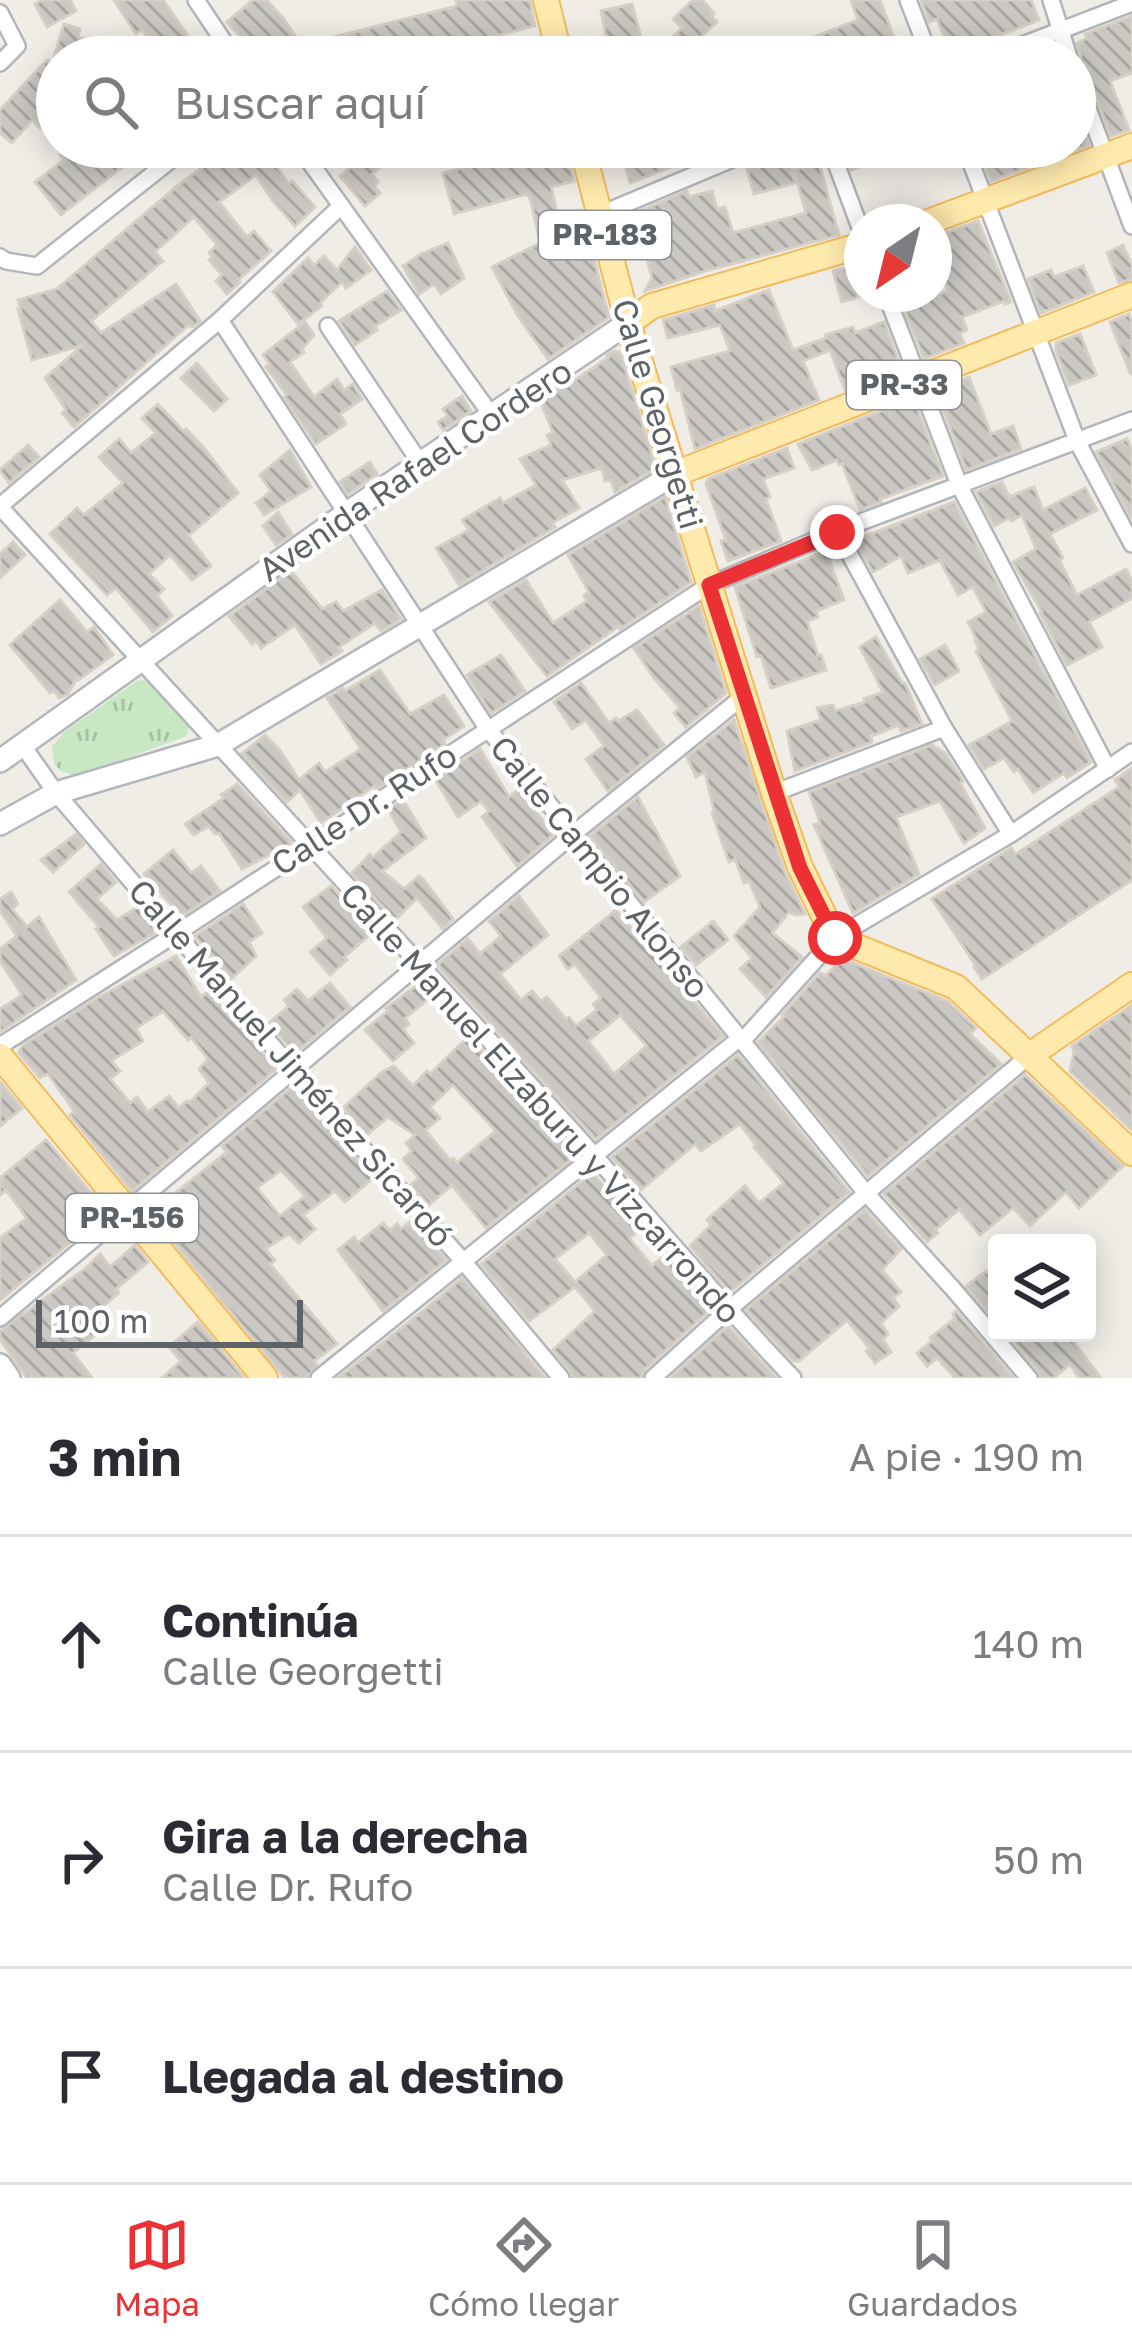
<!DOCTYPE html>
<html lang="es">
<head>
<meta charset="utf-8">
<style>
	:root { --surface:#fff; --page:#f2f2f3; --text:#2b2b33; --muted:#7c7c81; --line:#e1e1e2; --accent:#ec3135 }
	body { margin:0; font-family:"Golos Text",sans-serif; background:var(--page); color:var(--text) }
	.controls { position:absolute; right:36px; bottom:36px; display:grid; overflow:hidden; border-radius:12px; box-shadow:0 6px 30px #0003 }
	.controls button { width:108px; height:108px; display:grid; place-items:center; padding:0; border:0; border-bottom:3px solid var(--line); background:var(--surface); color:var(--text); font:60px sans-serif }
	.compass { position:absolute; left:844px; top:204px; width:108px; height:108px; border-radius:50%; background:var(--surface); box-shadow:0 6px 30px #0003; rotate:215deg }
	.scale { position:absolute; left:36px; bottom:30px; width:267px; box-sizing:border-box; padding-left:12px; border:6px solid #5e6367; border-top:0; font-size:33px; line-height:42px; white-space:nowrap; color:#5e6367; -webkit-text-stroke:9px #fff; paint-order:stroke }
	.stop { position:absolute; width:36px; height:36px; margin:-27px; border:9px solid #ec3135; border-radius:50%; background:#fff }
	.stop.end { background:#ec3135; border-color:#fff; box-shadow:0 3px 12px #0008 }
	.list { margin:0; padding:0; list-style:none }
	h2 { display:flex; justify-content:space-between; align-items:center; height:156px; margin:0; padding:0 48px; font-size:51px }
	h2 small { font-size:39px; font-weight:400; color:var(--muted) }
	.list li { display:grid; grid-template-columns:78px 1fr auto; gap:36px; align-items:center; box-sizing:border-box; height:216px; padding:0 48px; border-top:3px solid var(--line) }
	.list b { display:block; font-size:45px; white-space:nowrap }
	.list p { margin:0; font-size:39px; white-space:nowrap; color:var(--muted) }
	.list em { font-size:39px; font-style:normal; color:var(--muted) }
	.icon { flex:none; width:66px; height:66px; fill:none; stroke:currentColor; stroke-width:2; stroke-linecap:round; stroke-linejoin:round }
	.map { position:relative; flex:none; width:1132px; height:1378px; overflow:hidden }
	.search { position:absolute; background:var(--surface); box-shadow:0 6px 30px #0003; left:36px; right:36px; top:36px; height:132px; display:flex; align-items:center; gap:30px; box-sizing:border-box; padding:0 42px; border-radius:66px; color:var(--muted); font-size:45px }
	.sheet { height:804px; background:var(--surface) }
	nav { display:flex; justify-content:space-around; align-items:center; box-sizing:border-box; height:168px; border-top:3px solid var(--line); background:var(--surface); font-size:33px; color:var(--muted) }
	nav a { display:grid; justify-items:center; gap:6px }
	nav .on { color:var(--accent) }
	.map>svg:first-child { display:block }
	.park { fill:url(#park-tufts) }
	.building { fill:url(#building-back-hatch); stroke:#d5cfc5; stroke-width:3; fill-rule:evenodd }
	.lines { fill:none; stroke-linecap:round; stroke-linejoin:round }
	.street-casing { stroke:#b2b5b9; stroke-width:20 }
	.secondary-casing { stroke:#b3b7bb; stroke-width:26 }
	.primary-casing { stroke:#f3bb5d; stroke-width:28 }
	.street { stroke:#fff; stroke-width:15 }
	.secondary { stroke:#fff; stroke-width:21 }
	.primary { stroke:#ffeaad; stroke-width:24 }
	.route { stroke:#ec3135; stroke-width:15 }
	.labels { text-anchor:middle; stroke-width:9; stroke-linejoin:round; paint-order:stroke }
	.shield { fill:#fff; stroke:#8e9295; stroke-width:3 }
	.shield-label { font-size:30px; font-weight:bold; fill:#5e6367 }
	.street-label { font-size:33px; fill:#5e6367; stroke:#fff }
</style>
</head>
<body>
<div class="map">
<svg width="1132" height="1378" viewBox="0 0 1132 1378">
	<defs>
		<pattern id="park-tufts" width="24" height="20" patternUnits="userSpaceOnUse" patternTransform="scale(3)"><rect width="24" height="20" fill="#c7e8c3"/><path d="M3 7l-1-3M5 7V3M7 7l1-3M15 17l-1-3M17 17v-4M19 17l1-3" fill="none" stroke="#a5c0a2"/></pattern>
		<pattern id="building-back-hatch" width="6" height="6" patternUnits="userSpaceOnUse" patternTransform="scale(3)"><rect width="6" height="6" fill="#cbc8c3"/><path d="M-1 5l2 2M0 0l6 6M5-1l2 2" fill="none" stroke="#a8a6a2"/></pattern>
	</defs>
	<rect width="100%" height="100%" fill="#f0ede7"/>
	<!-- park -->
	<polygon class="park" points="144,680 158,689 189,725 188,733 185,737 76,776 61,771 54,764 52,747 64,732 137,681"/>
	<!-- building -->
	<g class="building">
		<polygon points="43,0 70,0 76,11 47,27 35,4"/>
		<polygon points="114,0 163,0 203,57 161,57 142,30 136,34"/>
		<polygon points="253,0 267,0 283,18 300,43 291,50 296,57 265,57 253,39 247,44 227,22"/>
		<polygon points="456,0 530,0 535,26 412,57 340,57 330,38 457,6"/>
		<polygon points="693,0 702,0 714,13 711,16 717,22 679,57 651,57 682,28 673,19"/>
		<polygon points="851,0 880,0 901,57 763,57 858,20"/>
		<polygon points="921,0 1031,0 1039,20 951,54 937,19 929,22"/>
		<polygon points="632,4 646,57 610,57 601,11"/>
		<polygon points="1132,16 1132,73 1110,81 1129,130 1111,136 1086,70 1079,63 1081,55 1077,43 1087,38 1085,34"/>
		<polygon points="64,24 80,29 78,37 97,43 93,57 54,57"/>
		<polygon points="47,60 57,63 57,131 47,121 40,128 32,120 12,143 0,133 0,110"/>
		<polygon points="1075,108 1089,145 991,181 978,147 1075,147"/>
		<polygon points="69,147 148,147 61,215 35,182 64,160 60,155"/>
		<polygon points="230,147 263,147 289,184 292,181 315,207 295,226 272,200 256,175 219,202 247,237 254,231 271,251 238,280 240,282 227,294 216,281 222,275 209,260 213,257 209,253 217,245 194,217 155,252 163,261 91,321 101,333 176,284 200,321 193,327 189,325 185,328 74,427 62,413 66,410 45,378 83,345 32,360 18,310 21,312 18,300 57,289 177,186"/>
		<polygon points="506,147 566,147 574,181 551,187 558,216 581,210 609,317 548,359 518,316 492,267 540,243 531,201 527,194 454,214 443,173 508,156"/>
		<polygon points="620,147 720,147 720,148 630,183"/>
		<polygon points="860,147 908,147 908,148 851,170 845,153"/>
		<polygon points="373,149 385,163 372,174 378,182 374,186 380,193 365,206 340,176"/>
		<polygon points="788,158 795,183 754,194 747,169"/>
		<polygon points="819,163 839,235 705,271 645,291 652,278 635,213 687,191 689,197 712,191 717,209 725,207 733,233 806,213 794,170"/>
		<polygon points="978,221 1011,302 1005,304 1004,301 962,317 967,330 960,333 964,343 924,359 904,308 948,291 941,271 934,273 934,237"/>
		<polygon points="448,243 464,278 441,294 434,284 419,294 403,266 421,254"/>
		<polygon points="1123,245 1132,266 1132,279 1119,283 1107,253"/>
		<polygon points="355,247 371,270 346,288 342,282 320,303 322,306 298,324 273,292 308,258 314,265 324,256 337,270"/>
		<polygon points="862,263 862,296 842,302 833,271"/>
		<polygon points="1083,266 1094,292 1041,313 1028,279 1051,270 1054,277"/>
		<polygon points="769,290 793,350 826,338 825,335 853,327 855,333 884,322 901,368 845,390 830,350 803,361 819,400 695,449 680,389 677,390 671,367 730,351 720,325 668,338 663,320 714,305 715,311"/>
		<polygon points="387,291 401,310 375,326 377,330 355,345 339,321"/>
		<polygon points="1129,314 1132,322 1131,375 1110,322"/>
		<polygon points="305,322 314,335 302,349 304,352 290,362 314,397 337,379 344,390 353,384 362,399 340,414 346,424 316,444 284,397 287,395 266,367 270,364 263,355"/>
		<polygon points="1080,334 1096,375 1069,385 1056,351 1056,343"/>
		<polygon points="614,351 620,352 656,468 615,492 611,480 605,481 602,468 562,480 579,508 552,523 555,527 459,585 436,548 469,530 462,520 500,498 503,503 536,485 520,459 551,445 547,435 553,432 540,401 564,385 565,387 609,357 607,355"/>
		<polygon points="197,363 227,399 214,411 181,378"/>
		<polygon points="969,377 991,434 1013,426 1021,449 966,470 936,390"/>
		<polygon points="462,396 471,411 443,430 438,422 448,416 443,409"/>
		<polygon points="913,398 943,476 880,499 881,502 860,510 842,463 839,465 837,460 812,470 798,444"/>
		<polygon points="158,404 184,432 186,429 205,449 238,493 188,536 211,566 192,580 170,555 149,574 164,589 157,596 172,616 153,632 116,588 107,595 50,534 77,508 84,515 123,483 99,457 119,439 131,453 156,433 142,418"/>
		<polygon points="1127,439 1132,450 1132,519 1096,452"/>
		<polygon points="28,445 39,457 9,483 0,470"/>
		<polygon points="787,448 794,468 763,479 770,497 766,499 781,541 728,561 721,541 726,540 706,484 708,479"/>
		<polygon points="290,450 311,487 264,515 256,503 271,491 260,475"/>
		<polygon points="370,462 377,474 348,494 340,482"/>
		<polygon points="1002,482 1009,497 1034,487 1043,510 1085,488 1097,510 1050,534 1063,558 1059,560 1077,595 1126,569 1132,581 1132,598 1089,622 1102,647 1067,665 1040,613 1042,612 1013,562 1036,549 1022,515 1011,521 1009,518 994,526 976,492"/>
		<polygon points="665,497 691,582 620,629 619,626 547,676 489,602 526,580 553,623 587,601 584,595 589,592 568,555"/>
		<polygon points="954,502 1091,762 1067,778 1064,773 1033,793 1018,769 1014,772 1004,758 984,769 969,745 1012,721 976,651 979,649 975,641 977,640 968,622 986,612 973,587 958,595 940,560 908,573 901,556 873,572 855,540"/>
		<polygon points="278,512 292,534 276,545 263,526"/>
		<polygon points="13,542 25,555 0,578 0,554"/>
		<polygon points="826,551 844,600 816,611 818,617 807,621 818,656 821,655 826,670 771,688 761,656 757,657 735,587"/>
		<polygon points="291,571 322,609 336,602 343,611 382,590 401,619 381,631 375,623 339,647 342,651 321,664 295,625 261,648 256,641 252,644 229,616"/>
		<polygon points="60,600 87,632 94,627 113,655 78,680 77,678 68,694 59,698 54,691 50,693 10,645"/>
		<polygon points="699,606 726,693 686,727 674,713 680,708 654,678 634,648"/>
		<polygon points="876,637 902,683 905,683 922,724 901,731 899,725 871,736 872,742 795,771 787,731 821,720 817,708 833,705 835,711 865,702 864,699 883,692 860,647"/>
		<polygon points="945,645 959,671 935,685 920,659"/>
		<polygon points="501,655 525,691 491,713 467,675"/>
		<polygon points="380,670 410,714 444,695 464,726 443,740 445,744 376,789 374,786 321,823 300,790 287,802 242,754 265,735 279,749 299,780 319,763 325,772 361,749 327,698 343,688 345,691"/>
		<polygon points="581,683 609,723 616,718 618,721 637,710 664,745 608,791 586,759 604,746 586,720 572,729 554,702"/>
		<polygon points="734,720 785,873 805,914 796,915 789,912 772,933 802,957 766,997 740,969 752,958 734,936 760,907 749,881 744,883 735,859 729,862 712,813 714,811 705,772 696,777 687,757"/>
		<polygon points="932,745 945,753 963,781 960,783 985,828 964,843 940,801 896,817 919,874 853,913 814,825 820,823 809,792"/>
		<polygon points="480,749 509,797 518,790 554,834 517,866 482,817 489,811 481,801 458,817 435,779"/>
		<polygon points="1132,768 1132,880 982,979 974,967 976,966 932,899 1011,848 1016,854 1119,787 1115,780"/>
		<polygon points="237,784 292,843 242,869 219,833 215,834 209,826 194,835 185,824 224,798 221,795"/>
		<polygon points="638,797 680,876 644,902 590,836"/>
		<polygon points="403,800 426,838 382,871 404,889 419,876 424,880 453,919 443,929 417,898 395,920 352,873 370,854 372,858 401,832 388,809"/>
		<polygon points="76,834 84,844 53,872 41,860"/>
		<polygon points="173,850 191,873 201,866 220,891 181,916 144,874"/>
		<polygon points="101,864 116,882 97,899 117,920 138,907 158,931 114,956 96,929 99,927 69,892"/>
		<polygon points="331,886 373,932 344,957 347,960 330,975 310,952 327,938 303,907"/>
		<polygon points="11,892 18,904 12,909 27,927 39,917 76,980 0,1032 0,1009 22,995 0,961 0,949 17,936 0,911 0,899"/>
		<path d="M519,896L548,935L500,974L521,1000L532,991L541,1001L547,997L566,1019L569,1017L576,1026L597,1010L593,1004L601,998L575,964L568,969L559,956L616,910L723,1036L596,1139L437,965L468,939L480,954L501,936L489,921ZM620,1015L647,1046L614,1074L588,1041Z"/>
		<polygon points="243,904 262,933 249,942 256,956 231,979 195,936"/>
		<polygon points="713,921 728,940 696,965 681,947"/>
		<path d="M176,956L201,997L209,991L276,1069L132,1191L70,1115L74,1111L48,1074L40,1078L19,1053L22,1046L99,997ZM163,1011L188,1040L191,1037L208,1059L199,1069L209,1083L189,1103L187,1101L179,1108L169,1096L148,1112L137,1097L130,1103L110,1079L120,1071L111,1061L143,1041L136,1028Z"/>
		<polygon points="843,959 947,1001 976,1028 970,1034 1001,1064 868,1176 758,1042 784,1017 782,1015 820,973 825,976"/>
		<polygon points="330,983 350,1007 295,1053 269,1023 289,1006 284,1000 297,989 308,1001"/>
		<polygon points="420,983 432,996 405,1018 409,1024 403,1029 414,1043 393,1061 365,1030 388,1011 386,1008"/>
		<polygon points="1132,1005 1132,1130 1070,1071 1074,1052 1072,1046"/>
		<path d="M469,1036L574,1151L573,1158L486,1228L452,1185L429,1205L411,1185L419,1178L403,1159L412,1151L406,1143L415,1135L388,1117L367,1135L343,1108L382,1072L394,1066L413,1086L427,1071L430,1074ZM453,1085L496,1131L457,1163L453,1158L450,1160L425,1130L440,1118L430,1107Z"/>
		<polygon points="738,1055 849,1192 730,1292 690,1246 711,1225 707,1220 745,1186 759,1203 784,1183 754,1147 756,1145 740,1124 701,1151 695,1144 641,1190 612,1157"/>
		<polygon points="1025,1075 1123,1166 1079,1208 1066,1192 1030,1226 1013,1208 980,1235 959,1209 935,1230 938,1233 927,1242 884,1194"/>
		<polygon points="0,1082 22,1108 0,1126"/>
		<path d="M292,1087L373,1178L345,1202L335,1191L303,1215L315,1229L299,1243L289,1234L265,1249L275,1260L270,1264L337,1344L314,1361L317,1365L307,1378H285L150,1213L227,1152L222,1146ZM281,1170L305,1196L280,1216L257,1188Z"/>
		<polygon points="46,1140 107,1212 0,1300 0,1238 27,1218 6,1190 0,1195 0,1178"/>
		<path d="M592,1173L642,1228L629,1238L652,1266L665,1255L712,1308L645,1369L641,1378H573L570,1370L553,1350L595,1311L575,1287L529,1321L481,1264ZM589,1233L607,1255L575,1282L555,1259Z"/>
		<polygon points="865,1210 901,1249 882,1270 901,1292 893,1298 899,1306 881,1323 888,1334 883,1339 891,1352 875,1363 866,1351 869,1348 847,1320 799,1361 793,1361 746,1310"/>
		<polygon points="411,1221 446,1260 383,1311 338,1250 354,1237 358,1243 383,1223 390,1230 397,1224 401,1229"/>
		<polygon points="135,1245 148,1262 116,1289 119,1293 93,1314 104,1328 73,1353 92,1378 27,1378 0,1339 0,1331 86,1268 100,1254 110,1267"/>
		<polygon points="986,1271 997,1284 997,1322 966,1286"/>
		<polygon points="462,1278 545,1378 338,1378 428,1307"/>
		<polygon points="956,1311 1013,1378 955,1378 937,1358 927,1366 917,1353 932,1341 930,1338 955,1318 953,1314"/>
		<polygon points="198,1322 244,1378 162,1378 181,1361 169,1347"/>
		<polygon points="728,1326 776,1378 671,1378"/>
		<polygon points="1006,1333 1067,1333 1101,1378 1079,1378 1070,1364 1054,1378 1041,1378 1038,1370"/>
	</g>
	<g class="lines">
		<!-- street casing -->
		<g class="street-casing">
			<g id="street">
				<polyline points="196,0 234,57"/>
				<polyline points="908,0 930,57"/>
				<polyline points="1051,0 1069,57"/>
				<polyline points="0,13 17,46 0,63"/>
				<polyline points="991,57 1132,3"/>
				<polyline points="1075,74 1132,226"/>
				<polyline points="299,147 492,416"/>
				<polyline points="830,147 862,233"/>
				<polyline points="965,147 1078,443 1132,544"/>
				<polyline points="599,215 761,147"/>
				<polyline points="0,257 6,261 37,266 187,147"/>
				<polyline points="886,294 960,487 1108,769"/>
				<polyline points="220,320 487,728 866,1193 954,1290 1029,1378"/>
				<polyline points="328,326 421,464"/>
				<polyline points="0,506 220,320 341,206"/>
				<path d="M0,507C189,714 379,920 568,1126C644,1210 715,1297 793,1378"/>
				<polyline points="837,531 944,728 1011,834"/>
				<polyline points="23,746 56,793 293,1070 463,1261 561,1378"/>
				<polyline points="774,793 944,728"/>
				<polyline points="0,1046 177,933 709,585 837,531 1132,420"/>
				<polyline points="0,1318 572,835 745,695"/>
				<polyline points="319,1378 740,1038 745,1038 835,938 1011,834 1132,752"/>
				<polyline points="653,1378 728,1310 1030,1055"/>
			</g>
		</g>
		<!-- secondary casing -->
		<g class="secondary-casing">
			<g id="secondary">
				<polyline points="0,761 347,513 628,323"/>
				<polyline points="0,824 56,793 218,745 675,474"/>
				<polyline points="0,1365 9,1378"/>
			</g>
		</g>
		<!-- primary casing -->
		<g class="primary-casing">
			<g id="primary">
				<polyline points="546,0 560,57"/>
				<polyline points="582,147 628,323 774,793 800,867 835,938 956,987 1132,1153"/>
				<polyline points="928,222 1132,146"/>
				<polyline points="628,323 652,306 862,245"/>
				<polyline points="675,474 1132,295"/>
				<polyline points="1030,1055 1132,985"/>
				<polyline points="0,1056 265,1378"/>
			</g>
		</g>
		<!-- street -->
		<use href="#street" class="street"/>
		<!-- secondary -->
		<use href="#secondary" class="secondary"/>
		<!-- primary -->
		<use href="#primary" class="primary"/>
	</g>
	<g class="lines">
		<!-- route -->
		<polyline class="route" points="835,938 800,868 709,585 837,532"/>
	</g>
	<g class="labels">
		<!-- shield labels -->
		<g class="shield">
			<rect x="539" y="211" width="132" height="48" rx="9"/>
			<rect x="847" y="361" width="114" height="48" rx="9"/>
			<rect x="66" y="1194" width="132" height="48" rx="9"/>
		</g>
		<g class="shield-label">
			<text x="605" y="245">PR-183</text>
			<text x="904" y="395">PR-33</text>
			<text x="132" y="1228">PR-156</text>
		</g>
		<!-- street labels -->
		<g class="street-label">
			<text transform="translate(658 414) rotate(73)" y="12">Calle Georgetti</text>
			<text transform="translate(415 470) rotate(-34)" y="12">Avenida Rafael Cordero</text>
			<text transform="translate(364 809) rotate(-33)" y="12">Calle Dr. Rufo</text>
			<text transform="translate(600 867) rotate(51)" y="12">Calle Campio Alonso</text>
			<text transform="translate(291 1063) rotate(49)" y="12">Calle Manuel Jiménez Sicardó</text>
			<text transform="translate(541 1103) rotate(48)" y="12">Calle Manuel Elzaburu y Vizcarrondo</text>
		</g>
	</g>
</svg>
<div class="controls">
<button><svg class="icon" aria-label="layers" viewBox="0 0 24 24"><path d="M12 4l9 5-9 5-9-5zM3 14l9 5 9-5"/></svg></button>
</div>
<svg class="compass" viewBox="-18 -18 36 36"><path d="M0-13l5 13h-10z" fill="#e53935"/><path d="M0 13l5-13h-10z" fill="#7c7c81"/></svg>
<div class="scale">100 m</div>
<div class="stop" style="left:835px;top:938px"></div>
<div class="stop end" style="left:837px;top:532px"></div>
<div class="search"><svg class="icon" aria-label="search" viewBox="0 0 24 24"><circle cx="10" cy="10" r="6"/><path d="M15 15l6 6"/></svg>Buscar aquí</div>
</div>
<section class="sheet">
<h2>3 min<small>A pie · 190 m</small></h2>
<ul class="list">
<li><svg class="icon" aria-label="ahead" viewBox="0 0 24 24"><path d="M12 20V5M6 11l6-6 6 6"/></svg><div><b>Continúa</b><p>Calle Georgetti</p></div><em>140 m</em></li>
<li><svg class="icon" aria-label="right" viewBox="0 0 24 24"><path d="M7 20v-9h11M14 6l5 5-5 5"/></svg><div><b>Gira a la derecha</b><p>Calle Dr. Rufo</p></div><em>50 m</em></li>
<li><svg class="icon" aria-label="arrive" viewBox="0 0 24 24"><path d="M6 21V4h12l-3 4 3 4H6"/></svg><div><b>Llegada al destino</b></div></li>
</ul>
</section>
<nav>
<a class="on"><svg class="icon" aria-label="map" viewBox="0 0 24 24"><path d="M3 6l6-2 6 2 6-2v14l-6 2-6-2-6 2zM9 4v14M15 6v14"/></svg>Mapa</a>
<a><svg class="icon" aria-label="directions" viewBox="0 0 24 24"><path d="M12 3l9 9-9 9-9-9zM9 14v-3h6M13 9l2 2-2 2"/></svg>Cómo llegar</a>
<a><svg class="icon" aria-label="saved" viewBox="0 0 24 24"><path d="M7 4h10v16l-5-4-5 4z"/></svg>Guardados</a>
</nav>
</body>
</html>
